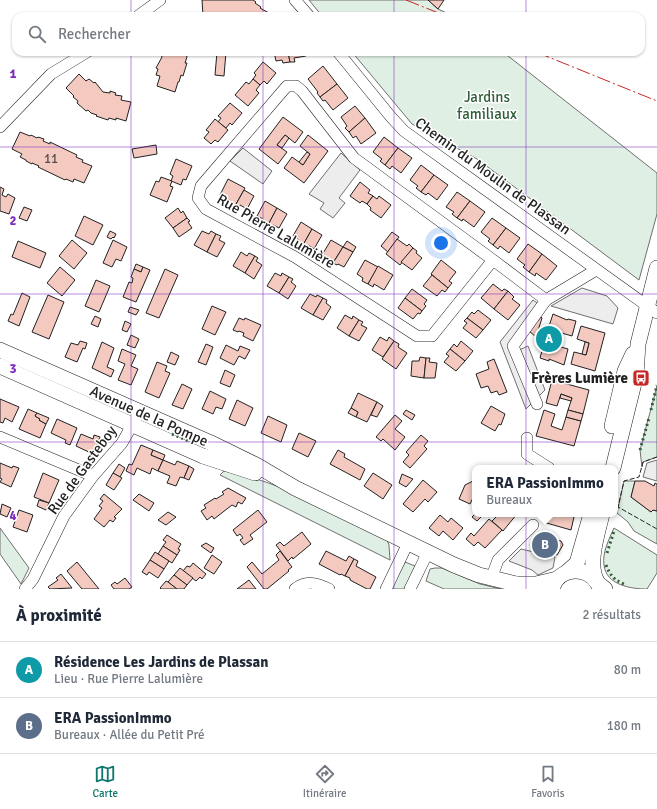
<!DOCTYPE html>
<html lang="fr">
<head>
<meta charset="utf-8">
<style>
	:root { --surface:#fff; --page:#f6f6f7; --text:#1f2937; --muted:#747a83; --line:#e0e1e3; --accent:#0f766e }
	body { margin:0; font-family:Signika,sans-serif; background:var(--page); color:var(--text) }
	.you { position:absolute; left:441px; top:243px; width:14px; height:14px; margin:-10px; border:3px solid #fff; border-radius:50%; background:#1a73e8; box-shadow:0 0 0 6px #1a73e833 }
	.badge { display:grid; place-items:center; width:26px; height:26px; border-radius:50%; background:var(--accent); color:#fff; font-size:13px; font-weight:700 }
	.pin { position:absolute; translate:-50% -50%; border:2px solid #fff; box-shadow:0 1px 4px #0006 }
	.popup { position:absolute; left:472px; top:465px; width:146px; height:52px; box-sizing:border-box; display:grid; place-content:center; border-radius:8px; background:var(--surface); filter:drop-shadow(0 1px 3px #0005); font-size:13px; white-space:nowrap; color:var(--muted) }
	.popup b { font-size:15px; color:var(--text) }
	.popup::after { content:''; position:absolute; left:50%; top:100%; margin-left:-8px; border:8px solid transparent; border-top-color:var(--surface) }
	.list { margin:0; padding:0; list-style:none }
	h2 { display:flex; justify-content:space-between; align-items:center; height:52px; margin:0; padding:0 16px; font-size:17px }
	h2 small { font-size:13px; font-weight:400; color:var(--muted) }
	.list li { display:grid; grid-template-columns:26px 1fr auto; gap:12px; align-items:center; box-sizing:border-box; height:56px; padding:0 16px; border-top:1px solid var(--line) }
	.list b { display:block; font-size:15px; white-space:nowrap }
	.list p { margin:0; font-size:13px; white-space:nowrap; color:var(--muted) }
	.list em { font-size:13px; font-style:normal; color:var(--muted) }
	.icon { flex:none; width:22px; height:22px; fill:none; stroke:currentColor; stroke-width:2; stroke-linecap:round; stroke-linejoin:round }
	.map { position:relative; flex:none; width:657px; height:589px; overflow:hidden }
	.search { position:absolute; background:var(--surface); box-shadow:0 1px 3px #0004; left:12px; right:12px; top:12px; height:44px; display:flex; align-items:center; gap:10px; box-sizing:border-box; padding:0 14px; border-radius:12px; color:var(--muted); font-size:15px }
	.sheet { height:164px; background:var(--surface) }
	nav { display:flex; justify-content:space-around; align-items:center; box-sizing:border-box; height:56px; border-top:1px solid var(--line); background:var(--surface); font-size:11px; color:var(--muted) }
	nav a { display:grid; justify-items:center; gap:2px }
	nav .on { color:var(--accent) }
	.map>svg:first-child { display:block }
	.green { fill:#e0efe3; stroke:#6f6f6f }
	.parking { fill:#ededed; stroke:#6f6f6f }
	.building { fill:#f3c9c0; stroke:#222 }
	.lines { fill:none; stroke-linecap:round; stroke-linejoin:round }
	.street-casing { stroke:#222; stroke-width:12 }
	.secondary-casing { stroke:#222; stroke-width:16 }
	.street { stroke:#fff; stroke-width:11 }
	.secondary { stroke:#fff; stroke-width:15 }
	.hedge { stroke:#2f5e38; stroke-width:3; stroke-dasharray:2 3; stroke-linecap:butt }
	.fence { stroke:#222; stroke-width:1; stroke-dasharray:5 2; stroke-linecap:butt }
	.power { stroke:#c62828; stroke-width:1; stroke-dasharray:14 3 2 3; stroke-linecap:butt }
	.grid { fill:none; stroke:#7b2cbf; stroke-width:1; stroke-opacity:0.55 }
	.labels { text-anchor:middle; stroke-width:3; stroke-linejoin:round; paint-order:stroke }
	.number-label { font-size:13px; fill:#564c4a }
	.park-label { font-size:15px; fill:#2f5e38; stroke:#fff }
	.street-label { font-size:15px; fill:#222; stroke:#fff }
	.poi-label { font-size:15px; font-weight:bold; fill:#222; stroke:#fff; text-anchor:end }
	.grid-label { font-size:13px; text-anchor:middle; font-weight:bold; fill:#7b2cbf; stroke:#fff; stroke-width:3; stroke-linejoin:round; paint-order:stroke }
</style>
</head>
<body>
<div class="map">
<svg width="657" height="589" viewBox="0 0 657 589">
	<rect width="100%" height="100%" fill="#fff"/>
	<!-- green -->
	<g class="green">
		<polygon points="309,0 428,0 438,9 453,16 322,16"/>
		<polygon points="352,52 503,52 657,173 657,214 639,280 477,159 412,124"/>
		<polygon points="657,386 657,457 643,462 642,467 640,450"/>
		<path d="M224,471C282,481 335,514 387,540L389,545L390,560L220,475Z"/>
		<polygon points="624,481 635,481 631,497 651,512 653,510 657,511 657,544 634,531 628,522 617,513"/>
		<polygon points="0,528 29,568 21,584 0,554"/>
		<path d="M614,528L657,555V573L647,589C631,589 606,585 604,565C602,553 609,539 614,528Z"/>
		<polygon points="405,562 415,566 404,589 391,589"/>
		<polygon points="435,568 442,568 480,584 501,589 444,589 426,581 430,569"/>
	</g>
	<!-- parking -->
	<g class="parking">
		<polygon points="243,148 272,171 263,184 230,161"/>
		<polygon points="341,153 360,170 339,198 345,203 333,218 320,209 324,203 309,194"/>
		<polygon points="582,288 607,296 618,308 613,324 551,306"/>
		<polygon points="533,300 541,306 515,352 528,346 545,390 526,409 500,342"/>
		<polygon points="657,460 657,481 643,477 647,463"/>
		<polygon points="521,549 555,557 553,568 538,575 532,570 509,561"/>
	</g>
	<!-- building -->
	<g class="building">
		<polygon points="202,0 253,0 256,2 255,3 261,7 260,8 269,13 268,16 203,16"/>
		<polygon points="428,0 444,0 438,9"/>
		<polygon points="160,52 185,52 187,57 185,63 187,63 183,76 181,75 179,82 178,82 175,92 157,86 160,76 156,75 158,69 156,68 162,57"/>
		<polygon points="217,52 226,52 224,76 215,75"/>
		<polygon points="274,52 288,52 290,62 283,63 282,60 276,61"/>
		<polygon points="288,52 306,52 306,56 294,58 295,62 290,62"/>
		<polygon points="263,62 276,73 267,84 264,81 260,85 253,79 256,75 254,73"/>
		<polygon points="323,66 337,84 320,97 317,93 318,92 308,79"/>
		<polygon points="79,74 86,81 89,79 94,83 95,82 103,92 110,93 110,91 116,93 115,95 122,96 121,100 131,102 126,121 116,118 116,120 109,118 108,120 96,116 97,115 91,113 88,110 86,111 77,103 78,101 73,97 74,96 66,88"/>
		<polygon points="253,79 260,85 256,90 259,93 248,106 235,95 246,82 249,84"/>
		<polygon points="337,84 348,98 333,110 325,100 323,101 320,97"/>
		<polygon points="230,103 242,113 232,125 230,123 226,128 218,122 221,118 218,116"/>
		<polygon points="355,106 365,118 349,132 345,128 347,126 341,117"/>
		<polygon points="283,117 303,132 295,143 285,135 277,145 287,152 278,164 259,149"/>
		<polygon points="365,118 376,133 361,144 356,136 353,138 349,132"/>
		<polygon points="215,119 228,130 218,142 215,140 211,144 204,138 209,132 206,130"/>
		<polygon points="20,132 30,136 31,135 37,138 38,137 44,139 43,141 50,144 50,142 77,155 76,157 83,160 82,162 92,166 84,183 74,179 73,182 66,179 65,180 38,167 39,166 32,163 32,164 26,161 26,160 20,157 22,154 12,149"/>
		<polygon points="285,135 289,138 282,148 277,145"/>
		<polygon points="308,135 328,151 304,183 284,168 292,157 303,165 310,154 300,146"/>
		<polygon points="384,137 398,148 385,165 380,161 382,159 373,152"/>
		<polygon points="156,145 157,154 134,158 132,149"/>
		<polygon points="398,148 412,158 401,173 392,166 390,169 385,165"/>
		<polygon points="307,152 310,154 303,165 299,162"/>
		<polygon points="176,159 192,166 186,180 183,179 181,185 171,181 173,176 170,174"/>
		<polygon points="421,165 434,175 421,192 416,188 418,186 410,180"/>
		<polygon points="434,175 448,185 437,200 428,193 426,195 421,192"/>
		<polygon points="161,177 172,181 170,186 173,187 167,202 150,195 156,181 159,182"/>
		<polygon points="228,179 245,188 235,206 228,203 230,200 220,195"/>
		<polygon points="360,182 370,190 368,193 373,196 367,204 362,201 360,203 350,196"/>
		<polygon points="0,187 4,189 2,195 6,197 8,194 15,198 9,214 0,211"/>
		<polygon points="244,190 254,196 247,209 240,205 238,208 235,206"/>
		<polygon points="457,192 470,201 457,218 452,214 454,212 446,207"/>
		<polygon points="373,196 377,199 379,196 391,205 381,218 370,210 371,208 367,204"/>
		<polygon points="265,201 277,208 268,225 262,222 263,219 257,216"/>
		<polygon points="470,201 485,212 474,227 463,219 462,221 457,218"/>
		<polygon points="24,207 32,210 27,221 19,218"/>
		<polygon points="178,208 181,213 183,211 187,218 173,228 165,218"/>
		<polygon points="277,208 287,214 279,228 273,225 272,227 268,225"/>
		<polygon points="84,216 103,225 93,245 75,236"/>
		<polygon points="187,218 190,221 188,222 192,228 179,237 173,228"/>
		<polygon points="492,218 506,228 493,245 488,241 490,239 481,232"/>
		<polygon points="301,222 312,229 303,245 298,242 299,240 293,236"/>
		<polygon points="506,228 520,238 509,253 500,246 498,249 493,245"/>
		<polygon points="312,229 322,235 314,249 308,245 307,247 303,245"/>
		<polygon points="110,231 116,234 114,238 113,237 111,239 107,237"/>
		<polygon points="202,231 209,234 211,231 216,234 207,252 194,245"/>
		<polygon points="392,232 399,237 388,252 381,246"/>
		<polygon points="216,234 221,236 219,240 225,243 217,257 207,252"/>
		<polygon points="397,239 407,246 409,244 413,248 400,265 386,254"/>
		<polygon points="72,240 87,253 74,269 59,256"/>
		<polygon points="113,240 127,247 121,261 116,259 112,267 103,263"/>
		<polygon points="331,240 343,247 333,263 328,260 329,258 322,255"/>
		<polygon points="18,241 46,253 40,268 12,257"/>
		<polygon points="347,241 356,247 353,252 343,247"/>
		<polygon points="528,244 542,254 529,272 523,267 525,265 517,259"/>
		<polygon points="343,247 353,252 344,267 338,264 337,265 333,263"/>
		<polygon points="413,248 417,251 416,253 422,258 412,270 401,262"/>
		<polygon points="241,252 247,256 249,253 255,256 245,273 233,266"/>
		<polygon points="542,254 557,266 546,280 536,273 535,276 529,272"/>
		<polygon points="255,256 258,258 256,261 262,265 254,279 245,273"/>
		<polygon points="365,260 378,267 368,284 362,281 363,278 357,274"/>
		<polygon points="441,260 456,272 449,281 452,283 448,288 431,274"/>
		<polygon points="136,264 143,267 141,272 134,269"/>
		<polygon points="378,266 393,275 384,290 374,284 373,287 368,284"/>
		<polygon points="60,267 75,280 62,296 47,283"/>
		<polygon points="143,267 150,270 136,302 123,297 129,282 132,283 133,278 131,277 134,269 141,272"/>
		<polygon points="165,269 178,275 159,318 146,313"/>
		<polygon points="275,273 281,276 282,273 289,277 279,293 267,286"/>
		<polygon points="432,275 448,288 445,292 442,290 437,296 423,286"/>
		<polygon points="289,277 293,279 291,282 296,286 288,299 279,293"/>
		<polygon points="96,280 110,286 99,312 85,306"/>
		<polygon points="493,284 502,291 504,289 508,291 494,309 481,298"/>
		<polygon points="412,289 427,300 424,304 426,306 422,311 405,298"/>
		<polygon points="508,291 514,297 512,299 520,305 508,320 494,309"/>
		<polygon points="22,293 30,297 19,326 8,321 11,314 13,315"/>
		<polygon points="310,294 316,297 317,295 323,298 313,315 301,308"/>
		<polygon points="48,295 64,302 49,339 32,332"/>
		<polygon points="323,298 327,300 326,303 331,307 323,320 313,315"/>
		<polygon points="405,298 422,311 420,314 418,313 413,319 398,308"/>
		<polygon points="212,306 226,312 215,335 202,329"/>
		<polygon points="130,307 139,310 136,315 128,312"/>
		<polygon points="478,310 491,320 483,330 467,318 472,312 474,314"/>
		<polygon points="553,314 567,320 568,319 576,321 572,336 558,332 554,345 568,349 564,365 549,359 549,361 540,358 544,343 542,342 546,328 548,329"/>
		<polygon points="345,315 352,319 353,316 359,320 349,336 337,328"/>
		<polygon points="95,316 101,319 98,327 91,324"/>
		<polygon points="541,317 542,318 536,337 529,331"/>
		<polygon points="239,318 244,320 245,318 261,325 253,341 243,336 244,333 239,331 238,332 233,330"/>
		<polygon points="467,318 483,330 476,338 463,328 467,323 464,321"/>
		<polygon points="359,320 363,322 361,325 367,328 359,341 349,336"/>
		<polygon points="125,321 131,324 127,332 122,330"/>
		<polygon points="581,326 605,333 595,371 571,364 574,352 586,355 589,343 577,339"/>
		<polygon points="558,332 562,333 558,347 554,345"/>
		<polygon points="131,335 139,339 135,348 127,345"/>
		<polygon points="380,337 387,341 389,337 394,341 383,357 372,350"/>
		<polygon points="80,341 87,343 85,349 83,348 77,362 65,357 71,343 78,345"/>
		<polygon points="394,341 399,344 398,347 407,353 396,369 382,359"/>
		<polygon points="461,341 473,351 465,361 450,349 454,344 457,347"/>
		<polygon points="102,342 114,348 107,367 114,370 111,377 92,368"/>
		<polygon points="585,342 589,343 586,355 582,354"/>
		<polygon points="206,344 213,347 206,365 198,362"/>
		<polygon points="226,345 238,351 240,346 250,350 245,359 239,356 234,365 220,358"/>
		<polygon points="122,349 136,355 131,366 138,369 131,385 118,380 125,364 118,361"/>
		<polygon points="450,349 465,361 456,371 444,362 449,356 446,354"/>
		<polygon points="171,352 179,356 175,365 167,362"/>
		<polygon points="420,357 426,358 424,378 411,376 412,361 419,361"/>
		<polygon points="426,358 430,358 429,362 437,363 435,378 424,378"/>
		<polygon points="494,359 507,392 499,395 497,391 491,393 488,386 481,388 476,374 489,369 487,362"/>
		<polygon points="157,362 167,366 165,371 170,373 159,398 145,392"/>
		<polygon points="225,370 235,375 230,387 220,383"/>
		<polygon points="552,380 589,390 583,414 568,410 572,398 561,394 557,406 546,403"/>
		<polygon points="182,384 192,389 183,409 172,405"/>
		<polygon points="210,391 226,399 222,409 216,407 213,414 202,409"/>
		<polygon points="358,393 377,402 367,422 356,417 358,412 351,408"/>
		<polygon points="561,394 572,398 571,401 560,398"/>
		<polygon points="0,399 19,407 12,422 5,418 3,423 0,422"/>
		<polygon points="237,400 253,408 245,426 229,419"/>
		<polygon points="377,402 383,406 377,417 371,415"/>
		<polygon points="491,406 505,414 501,425 499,424 495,431 481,423"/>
		<polygon points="351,408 358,412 356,417 348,413"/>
		<polygon points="28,409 37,413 35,416 40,419 39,420 46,424 40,438 19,429"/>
		<polygon points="406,410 415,415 412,420 403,414"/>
		<polygon points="544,410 555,414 551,426 562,430 566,417 581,421 574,446 536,436"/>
		<polygon points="568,410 583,414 581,421 566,417"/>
		<polygon points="37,413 49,418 46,424 39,420 40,419 35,416"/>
		<polygon points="395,415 402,421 395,429 405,437 395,450 383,439 381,441 376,437"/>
		<polygon points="268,416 287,425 281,442 261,433"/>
		<polygon points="57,419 77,428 70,445 65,443 66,440 51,433"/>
		<polygon points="299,433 316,441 308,457 292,449"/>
		<polygon points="81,434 93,439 94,435 100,437 93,454 76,446"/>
		<polygon points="421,435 428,441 424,446 427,449 410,468 403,462 409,455 406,452"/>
		<polygon points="141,445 153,450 151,455 163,460 158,471 152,468 150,474 137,468 134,475 126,471 129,464 132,465"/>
		<polygon points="153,450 165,455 163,460 151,455"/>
		<polygon points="338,450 345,454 344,457 365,469 360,480 330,464"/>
		<polygon points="163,460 175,465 177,461 189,466 184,478 180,477 176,486 167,483 170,476 158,471"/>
		<polygon points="0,463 12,468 13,466 19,468 11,487 0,482 2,479 0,478"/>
		<polygon points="119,464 125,468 120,477 113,473"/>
		<polygon points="189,466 194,469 189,480 184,478"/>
		<polygon points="43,473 59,480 49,503 34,497"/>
		<polygon points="113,473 122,478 114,490 106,485"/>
		<polygon points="373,473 392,485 383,499 364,486"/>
		<polygon points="402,474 413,479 406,487 399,483"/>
		<polygon points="423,480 437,492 428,502 425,499 413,512 403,504"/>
		<polygon points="475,480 475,494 470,504 459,499 465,485"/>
		<polygon points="635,481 645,481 654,486 655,483 657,484 657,511 653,510 651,512 631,497"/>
		<polygon points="228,488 246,498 242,504 238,502 236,507 232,505 214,519 212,516 207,520 201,511 206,508 204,505 215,498 216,499 224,494 222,492"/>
		<polygon points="104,494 122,509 114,517 116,518 113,522 110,520 104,527 94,519 102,508 99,506 103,501 100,499"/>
		<polygon points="139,494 154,503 149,511 133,500"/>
		<polygon points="39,500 49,503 46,510 37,506"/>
		<polygon points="2,504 11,508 7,517 0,514"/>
		<polygon points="19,510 33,515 27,532 13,527"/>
		<polygon points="258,510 267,522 250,535 253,539 244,545 240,540 243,538 240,534 237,536 233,530"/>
		<polygon points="168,512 176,517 166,525 158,520"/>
		<polygon points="475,514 484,514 477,521 472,517"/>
		<polygon points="499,514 517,514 503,531 492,521"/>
		<polygon points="544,514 569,514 574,517 571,530 543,522 542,517"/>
		<polygon points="440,515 448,522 451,518 463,528 453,540 443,531 439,536 429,528"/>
		<polygon points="489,519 502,530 485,548 478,542 474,546 466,539 471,533 474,536"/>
		<polygon points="302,532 311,544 293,559 292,557 288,561 276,545 280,542 284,546"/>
		<polygon points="167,535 181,544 178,549 180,550 177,555 163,546 166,542 163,540"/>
		<polygon points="537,535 561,541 563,545 557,555 533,549 530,545"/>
		<polygon points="206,543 214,548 211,553 201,546"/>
		<polygon points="163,546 177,555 172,563 158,554"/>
		<polygon points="280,551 292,567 288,570 289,571 267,589 264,589 247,567 252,562 262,574 279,560 276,555"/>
		<polygon points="326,551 346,561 349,556 354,559 345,576 341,574 340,575 319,564"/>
		<polygon points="155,552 169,561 164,569 150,560"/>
		<polygon points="212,555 222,562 214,574 204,568"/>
		<polygon points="354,559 358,561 356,566 376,577 370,589 367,589 350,580 350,578 345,576"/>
		<polygon points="150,560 164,569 158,578 149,572 147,575 142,572"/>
		<polygon points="77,562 99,589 82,589 67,571"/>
		<polygon points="193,563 206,574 202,579 200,577 196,581 183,571 187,566 190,567"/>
		<polygon points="180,568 193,578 187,585 174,575"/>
		<polygon points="61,574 72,588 50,589 48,587 58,580 56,578"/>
		<polygon points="174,575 187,585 184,589 177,589 168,582"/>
		<polygon points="125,578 132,587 129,589 114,589 111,585 115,582 117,584"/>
		<polygon points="249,580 256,589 237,589"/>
		<polygon points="166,581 168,582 177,589 161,589 160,588"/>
	</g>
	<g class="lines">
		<!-- street casing -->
		<g class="street-casing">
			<g id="street">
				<polyline points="295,0 309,16"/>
				<polyline points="138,16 160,0"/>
				<polyline points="338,52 391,117 404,131 657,313"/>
				<polyline points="0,127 51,74 87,52"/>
				<polyline points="493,260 432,336 417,336 295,257 206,209 198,198 201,186 287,86 296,86 302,91 354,158 493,260 546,300 596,270"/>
				<polyline points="537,404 513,346 546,300"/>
				<polyline points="0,437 93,476"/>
				<polyline points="527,438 527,454 549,468"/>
				<polyline points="491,579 498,560 533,525"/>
				<polyline points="25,589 33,579 64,516 93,476 122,443 136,418"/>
				<path d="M295,589C306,580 317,583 329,589"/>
				<polyline points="386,589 408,543"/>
				<polyline points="410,589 428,552"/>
			</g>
		</g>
		<!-- secondary casing -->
		<g class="secondary-casing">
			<g id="secondary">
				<polyline points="0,350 211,443 256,465 295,488 454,565 479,575 516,584 528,589"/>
				<polyline points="0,366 203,456 255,473"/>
				<polyline points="612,426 625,371 633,354"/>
				<polyline points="613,468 636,375 638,344 657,268"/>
				<path d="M602,514C598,532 586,566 598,583C599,585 603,587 605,589"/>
				<polyline points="567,572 577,563 591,514"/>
				<polyline points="517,584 536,584 557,579"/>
				<path d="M552,589C558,567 588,565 598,584"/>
			</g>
		</g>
		<!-- street -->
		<use href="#street" class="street"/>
		<!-- secondary -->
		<use href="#secondary" class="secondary"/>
		<!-- hedge -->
		<g class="hedge">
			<polyline points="651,410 657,385"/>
			<polyline points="172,434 191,442"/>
			<polyline points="640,450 649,418"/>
			<polyline points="607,553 614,531"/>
			<path d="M606,565C610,575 614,580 624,584"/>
		</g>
		<!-- fence -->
		<polyline class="fence" points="657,457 643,462 639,477 624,481 618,507 657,529"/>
		<!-- power -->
		<g class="power">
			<polyline points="406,0 446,16"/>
			<polyline points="536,52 657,101"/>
		</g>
	</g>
	<!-- grid -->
	<path class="grid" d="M131,0V16M263,0V16M394,0V16M526,0V16M131,52V589M263,52V589M394,52V589M526,52V589M0,147H657M0,294H657M0,442H657"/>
	<!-- icons -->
	<defs>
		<g id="bus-square" transform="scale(0.9)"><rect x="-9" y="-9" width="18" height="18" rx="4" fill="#c62828" stroke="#fff"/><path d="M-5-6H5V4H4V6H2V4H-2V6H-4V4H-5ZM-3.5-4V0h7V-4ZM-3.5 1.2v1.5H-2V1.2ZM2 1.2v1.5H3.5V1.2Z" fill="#fff"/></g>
	</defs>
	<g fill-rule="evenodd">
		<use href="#bus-square" x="641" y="378"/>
	</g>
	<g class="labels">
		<!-- number labels -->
		<g class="number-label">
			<text x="51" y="163">11</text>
		</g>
		<!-- park labels -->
		<g class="park-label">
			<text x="487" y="102">Jardins<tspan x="487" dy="17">familiaux</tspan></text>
		</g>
		<!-- street labels -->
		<g class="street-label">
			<text transform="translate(493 176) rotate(36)" y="5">Chemin du Moulin de Plassan</text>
			<text transform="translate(276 231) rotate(30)" y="5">Rue Pierre Lalumière</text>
			<text transform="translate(149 416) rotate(24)" y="5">Avenue de la Pompe</text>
			<text transform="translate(82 470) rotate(-54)" y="5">Rue de Gasteboy</text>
		</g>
		<!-- poi labels -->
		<g class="poi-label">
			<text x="628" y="383">Frères Lumière</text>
		</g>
	</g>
	<g class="grid-label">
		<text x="13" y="78">1</text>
		<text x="13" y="225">2</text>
		<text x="13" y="373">3</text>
		<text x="13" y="520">4</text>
	</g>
</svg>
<div class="you"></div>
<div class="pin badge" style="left:549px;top:339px;background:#0f9aa8">A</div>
<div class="pin badge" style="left:545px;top:545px;background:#5c6f8a">B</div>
<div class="popup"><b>ERA PassionImmo</b>Bureaux</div>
<div class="search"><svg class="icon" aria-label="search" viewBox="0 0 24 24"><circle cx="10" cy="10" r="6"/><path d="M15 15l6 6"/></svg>Rechercher</div>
</div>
<section class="sheet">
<h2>À proximité<small>2 résultats</small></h2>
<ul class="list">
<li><span class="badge" style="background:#0f9aa8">A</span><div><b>Résidence Les Jardins de Plassan</b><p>Lieu · Rue Pierre Lalumière</p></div><em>80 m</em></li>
<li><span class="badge" style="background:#5c6f8a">B</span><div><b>ERA PassionImmo</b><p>Bureaux · Allée du Petit Pré</p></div><em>180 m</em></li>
</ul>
</section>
<nav>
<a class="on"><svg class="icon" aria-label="map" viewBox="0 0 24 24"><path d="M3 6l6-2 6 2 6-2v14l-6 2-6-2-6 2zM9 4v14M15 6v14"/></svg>Carte</a>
<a><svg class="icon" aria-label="directions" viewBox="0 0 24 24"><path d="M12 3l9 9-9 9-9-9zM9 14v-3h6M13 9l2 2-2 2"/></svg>Itinéraire</a>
<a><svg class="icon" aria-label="saved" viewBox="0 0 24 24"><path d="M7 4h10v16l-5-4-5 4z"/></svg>Favoris</a>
</nav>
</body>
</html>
